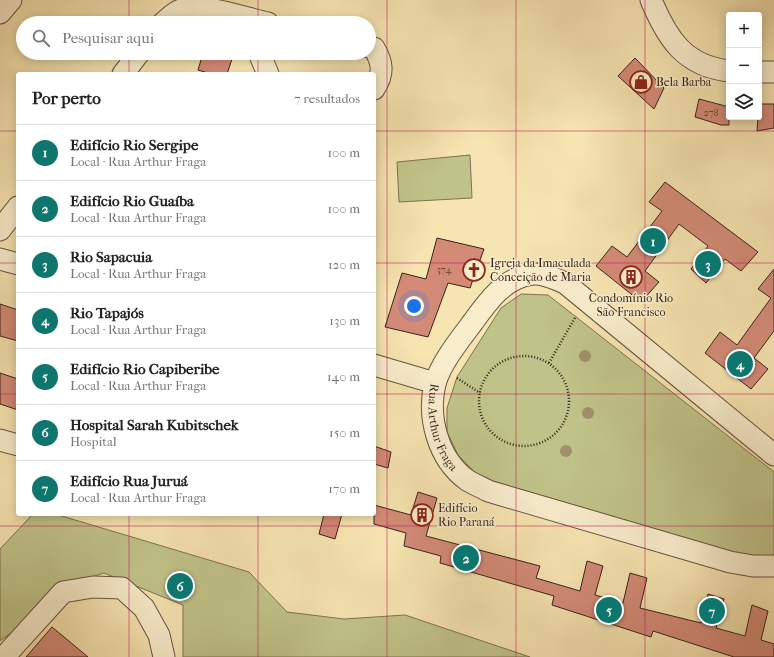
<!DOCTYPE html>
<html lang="pt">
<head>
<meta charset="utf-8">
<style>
	:root { --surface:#fff; --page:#f6f6f6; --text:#202124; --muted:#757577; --line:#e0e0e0; --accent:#0f766e }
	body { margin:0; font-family:"IM FELL French Canon",serif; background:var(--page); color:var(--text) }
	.controls { position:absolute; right:12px; top:12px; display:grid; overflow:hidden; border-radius:4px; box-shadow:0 2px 10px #0003 }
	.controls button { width:36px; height:36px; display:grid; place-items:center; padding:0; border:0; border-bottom:1px solid var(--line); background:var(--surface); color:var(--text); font:20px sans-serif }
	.you { position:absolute; left:414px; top:306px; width:14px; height:14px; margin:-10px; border:3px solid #fff; border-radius:50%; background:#1a73e8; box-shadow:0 0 0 6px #1a73e833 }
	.badge { display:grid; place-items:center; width:26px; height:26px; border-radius:50%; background:var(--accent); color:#fff; font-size:13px; font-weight:700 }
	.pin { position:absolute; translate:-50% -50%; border:2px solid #fff; box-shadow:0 1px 4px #0006 }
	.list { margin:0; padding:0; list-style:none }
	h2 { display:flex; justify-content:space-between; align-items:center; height:52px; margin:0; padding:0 16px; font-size:17px }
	h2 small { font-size:13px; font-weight:400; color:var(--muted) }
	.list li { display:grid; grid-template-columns:26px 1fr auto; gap:12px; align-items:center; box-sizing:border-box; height:56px; padding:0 16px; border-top:1px solid var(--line) }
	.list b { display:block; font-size:15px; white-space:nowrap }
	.list p { margin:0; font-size:13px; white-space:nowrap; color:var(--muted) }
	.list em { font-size:13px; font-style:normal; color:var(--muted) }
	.icon { flex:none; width:22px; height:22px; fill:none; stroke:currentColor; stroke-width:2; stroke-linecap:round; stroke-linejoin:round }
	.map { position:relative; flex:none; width:774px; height:657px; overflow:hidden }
	.search { position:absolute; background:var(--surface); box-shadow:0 2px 10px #0003; left:16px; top:16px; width:360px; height:44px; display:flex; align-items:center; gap:10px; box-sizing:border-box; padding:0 14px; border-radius:22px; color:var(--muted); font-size:15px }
	.panel { position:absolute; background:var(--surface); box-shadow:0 2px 10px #0003; left:16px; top:72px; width:360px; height:444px; border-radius:4px }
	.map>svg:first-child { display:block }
	.green { fill:#c0c389; stroke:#7c7352 }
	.building { fill:#d38b77; stroke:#39231a }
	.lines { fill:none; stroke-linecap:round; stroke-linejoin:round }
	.minor-casing { stroke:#685340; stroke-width:23 }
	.path { stroke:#39231a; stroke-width:2.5; stroke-dasharray:1 2; stroke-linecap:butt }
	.minor { stroke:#f9edcc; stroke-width:21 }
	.tree { fill:#a1906d }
	.grid { fill:none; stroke:#c2185b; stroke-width:1; stroke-opacity:0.55 }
	.labels { text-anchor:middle; stroke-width:3; stroke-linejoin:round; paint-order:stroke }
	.number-label { font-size:10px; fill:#603d31 }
	.poi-label { font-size:12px; fill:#39231a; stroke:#f9edcc; text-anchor:start }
	.street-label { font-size:12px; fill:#39231a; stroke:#f9edcc }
</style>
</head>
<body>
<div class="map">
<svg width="774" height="657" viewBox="0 0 774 657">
	<rect width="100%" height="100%" fill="#f6e4b1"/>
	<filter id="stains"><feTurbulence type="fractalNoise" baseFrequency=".005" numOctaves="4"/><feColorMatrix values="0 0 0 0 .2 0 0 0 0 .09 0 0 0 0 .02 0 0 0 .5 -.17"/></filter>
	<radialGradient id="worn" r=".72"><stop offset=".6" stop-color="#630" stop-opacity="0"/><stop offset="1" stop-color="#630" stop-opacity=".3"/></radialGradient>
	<!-- green -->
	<g class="green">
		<polygon points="470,155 472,198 399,202 397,162"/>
		<polygon points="521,294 548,295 774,472 774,555 751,558 479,477 458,455 447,432 447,408 457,377 501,308"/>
		<polygon points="33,514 55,514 249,572 287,612 344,619 405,615 530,657 183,657 183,605 104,573 51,590 18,628 0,641 0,549"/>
	</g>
	<!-- building -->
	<g class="building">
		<polygon points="203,53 234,53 227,74 211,74 198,70"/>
		<polygon points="635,58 664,88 654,109 618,76"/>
		<polygon points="699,99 729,107 729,125 721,125 695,117"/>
		<polygon points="759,104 774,104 774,128 757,131"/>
		<polygon points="665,182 758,252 741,271 725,259 706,283 691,269 708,246 679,224 645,271 659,282 641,302 596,266 612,246 627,257 662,211 649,202"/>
		<polygon points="437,238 484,249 470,288 448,283 428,337 385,327 402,273 426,279"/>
		<polygon points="774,269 774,331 754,358 768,369 751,389 705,353 720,332 737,345 771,298 758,289"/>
		<polygon points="0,304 18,310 18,341 0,336"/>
		<polygon points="0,373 18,379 18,410 0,404"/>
		<polygon points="374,446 391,452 388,468 374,464"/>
		<polygon points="418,492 437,498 426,536 540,566 536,578 580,591 587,561 603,566 595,595 623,603 630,573 647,578 640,608 701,623 708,594 724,599 716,628 745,636 752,605 768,611 761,640 774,644 774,657 734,657 653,631 651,637 552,605 554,596 440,563 441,556 404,546 406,533 374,524 374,505 411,515"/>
		<polygon points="324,514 342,514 335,539 319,534"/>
		<polygon points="52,627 88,657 26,657"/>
	</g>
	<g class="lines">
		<!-- minor casing -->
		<g class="minor-casing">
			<g id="minor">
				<path d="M651,0C667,38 684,66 729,71"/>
				<polyline points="0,13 11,0"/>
				<path d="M163,23C168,19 175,11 181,10C204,3 244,18 268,23"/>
				<path d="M369,47L374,48C383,63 384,74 374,89"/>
				<polyline points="259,53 268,74"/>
				<polyline points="759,72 774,72"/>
				<polyline points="123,74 139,53"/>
				<polyline points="0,230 18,207"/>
				<polyline points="0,259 18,264"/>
				<polyline points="374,365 435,383"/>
				<polyline points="0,440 18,445"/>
				<path id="s1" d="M774,455L565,283C555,279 544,273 533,274C505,277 488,301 473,322C461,338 440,364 435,384C427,417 438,459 467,480C473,484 481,487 488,491L730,562L753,566H774"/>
				<polyline points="4,657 63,592 93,587 122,588 144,608 159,635 164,657"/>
			</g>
		</g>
		<!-- path -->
		<g class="path">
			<circle cx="524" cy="401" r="45"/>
			<polyline points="549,363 576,316"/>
			<polyline points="457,378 480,393"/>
		</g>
		<!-- minor -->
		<use href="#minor" class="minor"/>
	</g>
	<!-- trees -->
	<g class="tree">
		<circle cx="585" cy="356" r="6"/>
		<circle cx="588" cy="413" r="6"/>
		<circle cx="566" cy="451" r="6"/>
	</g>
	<!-- grid -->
	<path class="grid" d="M129,0V23M258,0V23M387,0V657M516,0V657M645,0V657M129,53V74M258,53V74M0,131H18M374,131H774M0,263H18M374,263H774M0,394H18M374,394H774M129,514V657M258,514V657M0,526H774"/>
	<!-- icons -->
	<defs>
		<g id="shop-ring" transform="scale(1.15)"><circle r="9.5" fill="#f9edcc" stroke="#8f2418" stroke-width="1.5"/><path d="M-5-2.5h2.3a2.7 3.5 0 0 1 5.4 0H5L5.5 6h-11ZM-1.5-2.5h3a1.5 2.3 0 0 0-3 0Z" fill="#8f2418"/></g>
		<g id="church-ring" transform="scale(1.15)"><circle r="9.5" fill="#f9edcc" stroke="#8f2418" stroke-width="1.5"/><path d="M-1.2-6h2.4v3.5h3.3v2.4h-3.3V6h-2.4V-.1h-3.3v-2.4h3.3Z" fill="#8f2418"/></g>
		<g id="building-ring" transform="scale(1.15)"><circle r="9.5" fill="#f9edcc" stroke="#8f2418" stroke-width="1.5"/><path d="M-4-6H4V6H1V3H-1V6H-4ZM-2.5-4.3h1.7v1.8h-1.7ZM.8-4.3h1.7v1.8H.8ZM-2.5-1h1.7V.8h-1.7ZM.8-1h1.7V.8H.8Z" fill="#8f2418"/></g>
	</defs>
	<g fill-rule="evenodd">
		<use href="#shop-ring" x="641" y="82"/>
		<use href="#church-ring" x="474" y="270"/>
		<use href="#building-ring" x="631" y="277"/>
		<use href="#building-ring" x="422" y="515"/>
	</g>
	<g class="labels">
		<!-- number labels -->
		<g class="number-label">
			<text x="711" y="116">278</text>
			<text x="444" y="273">374</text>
		</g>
		<!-- poi labels -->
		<g class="poi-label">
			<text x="656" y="86">Bela Barba</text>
			<text x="490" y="267">Igreja da Imaculada<tspan x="490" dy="14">Conceição de Maria</tspan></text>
			<text x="631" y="302" text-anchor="middle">Condomínio Rio<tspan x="631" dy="14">São Francisco</tspan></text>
			<text x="438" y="512">Edifício<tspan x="438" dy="14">Rio Paraná</tspan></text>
		</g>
		<!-- street labels -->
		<g class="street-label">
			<text dy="4" stroke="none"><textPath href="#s1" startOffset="502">Rua Arthur Fraga</textPath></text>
		</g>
	</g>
	<rect width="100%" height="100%" filter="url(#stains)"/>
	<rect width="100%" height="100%" fill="url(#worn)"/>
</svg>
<div class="controls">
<button>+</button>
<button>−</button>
<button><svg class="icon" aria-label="layers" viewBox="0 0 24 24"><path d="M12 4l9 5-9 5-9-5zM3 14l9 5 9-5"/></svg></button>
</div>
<div class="you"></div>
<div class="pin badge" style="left:653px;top:241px">1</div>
<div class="pin badge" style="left:466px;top:558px">2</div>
<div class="pin badge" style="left:708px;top:264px">3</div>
<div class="pin badge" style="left:740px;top:364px">4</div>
<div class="pin badge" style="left:609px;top:610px">5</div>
<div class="pin badge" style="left:180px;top:586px">6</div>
<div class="pin badge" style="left:712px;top:611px">7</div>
<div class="search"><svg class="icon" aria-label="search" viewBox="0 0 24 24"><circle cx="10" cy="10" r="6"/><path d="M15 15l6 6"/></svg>Pesquisar aqui</div>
<section class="panel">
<h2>Por perto<small>7 resultados</small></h2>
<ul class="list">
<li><span class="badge">1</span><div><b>Edifício Rio Sergipe</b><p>Local · Rua Arthur Fraga</p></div><em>100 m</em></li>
<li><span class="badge">2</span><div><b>Edifício Rio Guaíba</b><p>Local · Rua Arthur Fraga</p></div><em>100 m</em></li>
<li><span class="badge">3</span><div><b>Rio Sapacuia</b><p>Local · Rua Arthur Fraga</p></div><em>120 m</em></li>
<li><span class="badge">4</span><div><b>Rio Tapajós</b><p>Local · Rua Arthur Fraga</p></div><em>130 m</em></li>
<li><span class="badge">5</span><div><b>Edifício Rio Capiberibe</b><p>Local · Rua Arthur Fraga</p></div><em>140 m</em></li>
<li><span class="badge">6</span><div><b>Hospital Sarah Kubitschek</b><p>Hospital</p></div><em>150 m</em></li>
<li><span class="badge">7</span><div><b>Edifício Rua Juruá</b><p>Local · Rua Arthur Fraga</p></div><em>170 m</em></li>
</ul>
</section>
</div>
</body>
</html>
